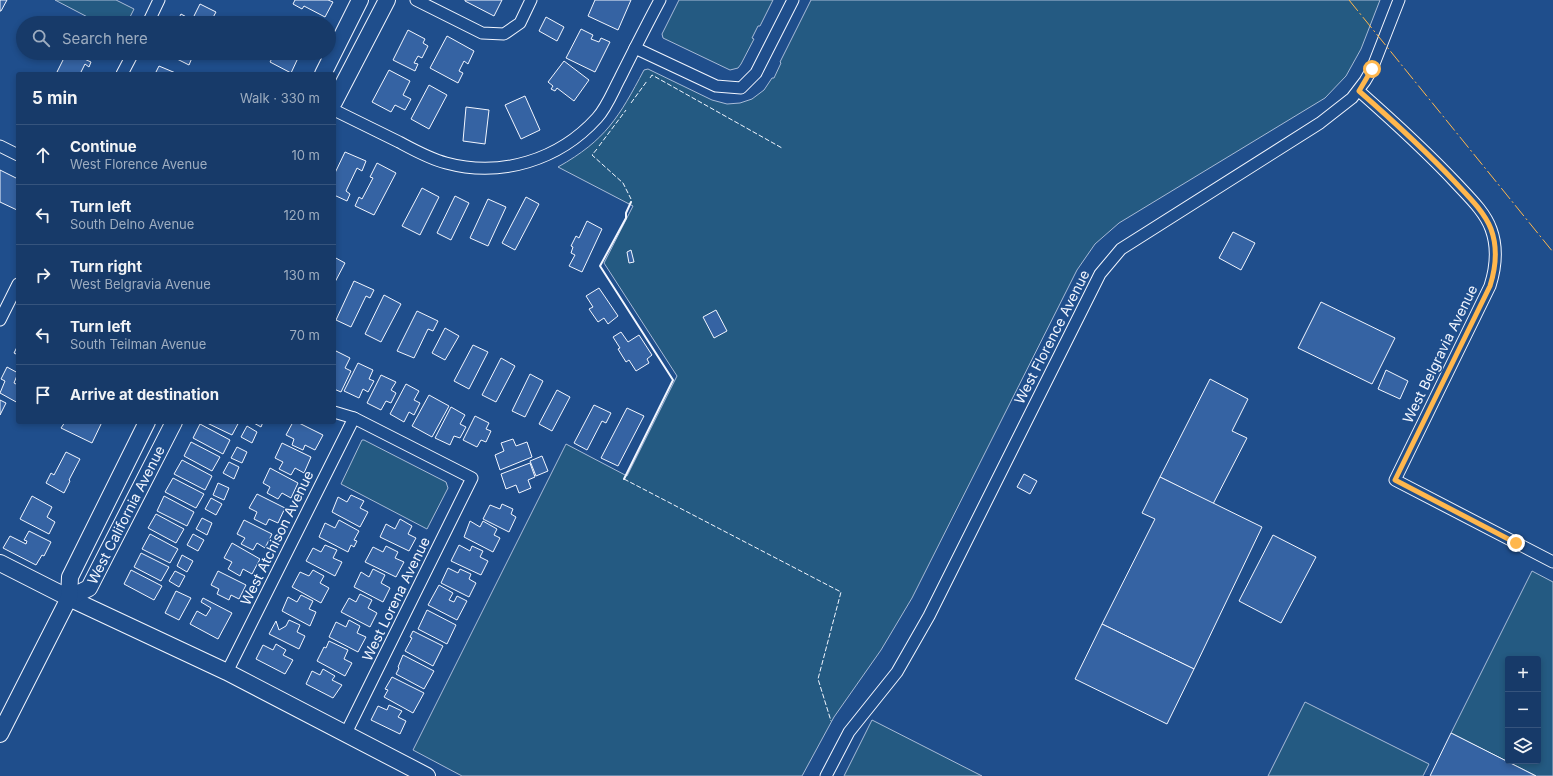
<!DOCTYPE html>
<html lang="en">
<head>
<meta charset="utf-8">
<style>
	:root { --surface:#173a69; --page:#20416f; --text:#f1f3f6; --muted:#9eadc0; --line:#36547d }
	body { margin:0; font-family:Inter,sans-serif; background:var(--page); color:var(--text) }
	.controls { position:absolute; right:12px; bottom:12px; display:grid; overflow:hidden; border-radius:4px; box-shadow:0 2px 6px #0003 }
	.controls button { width:36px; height:36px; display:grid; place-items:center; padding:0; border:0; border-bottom:1px solid var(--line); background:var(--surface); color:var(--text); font:20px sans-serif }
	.stop { position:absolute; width:12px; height:12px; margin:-9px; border:3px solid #ffb74d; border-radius:50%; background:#fff }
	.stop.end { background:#ffb74d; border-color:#fff; box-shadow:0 1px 4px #0008 }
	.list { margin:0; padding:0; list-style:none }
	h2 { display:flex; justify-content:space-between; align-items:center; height:52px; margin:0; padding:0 16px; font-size:17px }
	h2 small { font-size:13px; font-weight:400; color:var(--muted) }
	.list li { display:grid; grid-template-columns:26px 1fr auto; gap:12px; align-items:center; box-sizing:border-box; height:60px; padding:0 16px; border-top:1px solid var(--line) }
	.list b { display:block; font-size:15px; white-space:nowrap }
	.list p { margin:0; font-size:13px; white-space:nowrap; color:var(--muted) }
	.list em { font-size:13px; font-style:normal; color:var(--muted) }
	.icon { flex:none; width:22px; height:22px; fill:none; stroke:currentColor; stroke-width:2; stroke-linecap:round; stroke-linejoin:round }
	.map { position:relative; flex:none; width:1553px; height:776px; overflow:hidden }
	.search { position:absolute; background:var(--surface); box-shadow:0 2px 6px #0003; left:16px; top:16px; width:320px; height:44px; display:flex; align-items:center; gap:10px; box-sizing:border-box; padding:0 14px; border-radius:22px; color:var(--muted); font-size:15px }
	.panel { position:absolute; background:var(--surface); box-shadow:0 2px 6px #0003; left:16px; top:72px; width:320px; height:352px; border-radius:4px }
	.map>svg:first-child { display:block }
	.green { fill:#245a82; stroke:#a8bbd7; fill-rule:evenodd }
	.building { fill:#3563a3; stroke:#f2f6ff }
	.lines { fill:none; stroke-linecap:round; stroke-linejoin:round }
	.street-casing { stroke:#f2f6ff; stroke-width:13 }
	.secondary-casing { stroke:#f2f6ff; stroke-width:18 }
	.street { stroke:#1f4e8c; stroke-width:11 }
	.secondary { stroke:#1f4e8c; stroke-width:16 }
	.fence { stroke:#f2f6ff; stroke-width:1; stroke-dasharray:5 2; stroke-linecap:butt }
	.wall { stroke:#f2f6ff; stroke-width:2 }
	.power { stroke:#ffb74d; stroke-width:1; stroke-dasharray:14 3 2 3; stroke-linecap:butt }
	.route { stroke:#ffb74d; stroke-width:5 }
	.labels { text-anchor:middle; stroke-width:3; stroke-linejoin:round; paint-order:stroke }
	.street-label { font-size:14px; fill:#f2f6ff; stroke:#1f4e8c }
</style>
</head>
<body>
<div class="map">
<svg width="1553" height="776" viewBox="0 0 1553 776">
	<rect width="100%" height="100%" fill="#1f4e8c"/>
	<!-- green -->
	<g class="green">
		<polygon points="55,0 116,0 134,9 127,23 99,23"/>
		<polygon points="679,0 773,0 760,26 758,26 752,38 754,39 741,64 738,68 730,70 663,38 662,34"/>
		<path d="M811,0H1380L1361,49L1346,76L1325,98L1119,223L1095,244L1077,270L912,598L881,650L834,717L802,776H462L413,750L566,444L627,476L677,376L604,263L633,206L558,167C606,140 619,117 644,70L648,69L712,100L727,104L740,103L752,99L764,90L772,78H774L781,63L780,62Z"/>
		<polygon points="362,440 364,440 446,482 448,488 427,529 341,484"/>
		<path d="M1532,571L1553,582V776H1536L1451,733ZM1508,659H1538V761H1508Z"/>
		<polygon points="1305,702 1429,764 1423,776 1268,776"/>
		<polygon points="872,720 982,776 844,776"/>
	</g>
	<!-- building -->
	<g class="building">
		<polygon points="0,0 7,0 1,11 0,11"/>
		<polygon points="295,0 328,0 333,2 325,17 304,6 302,9 293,4"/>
		<polygon points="465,0 502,0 494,16 465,1"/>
		<polygon points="595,0 631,0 618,30 588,16"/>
		<polygon points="200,4 216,12 210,23 176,23 181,14 192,20"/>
		<polygon points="546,17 564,27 557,41 539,31"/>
		<polygon points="279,18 288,23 276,23"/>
		<polygon points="581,29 593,35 591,39 599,42 601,38 610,42 595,72 566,58"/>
		<polygon points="408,30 425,39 423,43 428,46 422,58 418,56 414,63 418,64 415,71 393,60"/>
		<polygon points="447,36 474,51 468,64 464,61 459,71 463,73 458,83 430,68"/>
		<polygon points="71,53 91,62 89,67 85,64 80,74 60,74 57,72 66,54 70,56"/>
		<polygon points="165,53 194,53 189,65"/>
		<polygon points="275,53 289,53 298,58 291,73 270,62"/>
		<polygon points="564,61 589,80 574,101 557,88 555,91 551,89 553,86 548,82"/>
		<polygon points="159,66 178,74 155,74"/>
		<polygon points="389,70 410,81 403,95 411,99 405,110 395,105 391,112 372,102"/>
		<polygon points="429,85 447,95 429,129 411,119"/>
		<polygon points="525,96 540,130 521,139 505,105"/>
		<polygon points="466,107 489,110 485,144 463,141"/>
		<polygon points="345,152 366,161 362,171 357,168 346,191 350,194 347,201 334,195 334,175"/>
		<polygon points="377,163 396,173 374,215 355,206 359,197 362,199 373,178 370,177"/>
		<polygon points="0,170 18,179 18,208 17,210 0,202"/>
		<polygon points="422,188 439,197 420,235 402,226"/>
		<polygon points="455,196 469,203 451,240 437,233"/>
		<polygon points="526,197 539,204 515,250 502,243"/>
		<polygon points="488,199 506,207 488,246 470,238"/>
		<polygon points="587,221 602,229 582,272 569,266 575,255 571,253 573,247 571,246 576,236 579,238"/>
		<polygon points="1233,232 1255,243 1241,270 1219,258"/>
		<polygon points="631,250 634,262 629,263 627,252"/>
		<polygon points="334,257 345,263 334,284"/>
		<polygon points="354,281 374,290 370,298 366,296 351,327 336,320"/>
		<polygon points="599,288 618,316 608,324 604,318 598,322 589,309 593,307 586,296"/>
		<polygon points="384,295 401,304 381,342 365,334"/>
		<polygon points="1321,302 1395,338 1372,384 1298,348"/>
		<polygon points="716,310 727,331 714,338 703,317"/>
		<polygon points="417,311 438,321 433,331 428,329 414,358 397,351"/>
		<polygon points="445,328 459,336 445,360 432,353"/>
		<polygon points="621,332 628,342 639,335 652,355 647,359 649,363 636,371 629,360 626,362 618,349 620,348 613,337"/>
		<polygon points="18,345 18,355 14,353"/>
		<polygon points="473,345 488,352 469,389 454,381"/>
		<polygon points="336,351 350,358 345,368 351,371 341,392 334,389 334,355"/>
		<polygon points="501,358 515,366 496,402 482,395"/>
		<polygon points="358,363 373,370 369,379 374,381 368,392 363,389 359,398 344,391"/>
		<polygon points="7,367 18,373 14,383 18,385 18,403 0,393 5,381 1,379"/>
		<polygon points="1386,370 1408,381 1400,399 1378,389"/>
		<polygon points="530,374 543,381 525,417 512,411"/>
		<polygon points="381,375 396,382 391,390 396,393 391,403 386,401 381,410 367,403"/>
		<polygon points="1210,379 1248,399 1232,431 1247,438 1213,504 1160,477"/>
		<polygon points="406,384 419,391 414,400 420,403 414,415 409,412 404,422 390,414"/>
		<polygon points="557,390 570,397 552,431 539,424"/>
		<polygon points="429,395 449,406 432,437 412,426"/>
		<polygon points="0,400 6,403 0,415"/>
		<polygon points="594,405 611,413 606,423 602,421 587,450 574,443"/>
		<polygon points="451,407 465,415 460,424 466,427 460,438 454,436 450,445 435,438"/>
		<polygon points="627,408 644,416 618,466 601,458"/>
		<polygon points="475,416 489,423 486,429 491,431 486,442 481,440 477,447 463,440"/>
		<polygon points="65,422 102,422 92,443 61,428"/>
		<polygon points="205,422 239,422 232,435"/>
		<polygon points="252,422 263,422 261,427"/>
		<polygon points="293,422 297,422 323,435 315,450 305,445 303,450 292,445 294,439 286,435"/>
		<polygon points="200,424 230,440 223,454 193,438"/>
		<polygon points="247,426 257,432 252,443 241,437"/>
		<polygon points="513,439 516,446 527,442 532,457 500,470 495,455 504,451 501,443"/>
		<polygon points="191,442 220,457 212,471 184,456"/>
		<polygon points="282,443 311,457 304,473 295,468 291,475 279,469 283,462 275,458"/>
		<polygon points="237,447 247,452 242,463 231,458"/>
		<polygon points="66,452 80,459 69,480 70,481 64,493 46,483 51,473 54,475"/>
		<polygon points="542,456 548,471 536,476 530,461"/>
		<polygon points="182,460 212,476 205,490 174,474"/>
		<polygon points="229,462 239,467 234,479 223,473"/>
		<polygon points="530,463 535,477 528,480 531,488 519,493 516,485 506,489 501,474"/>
		<polygon points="270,468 298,483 291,498 282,493 278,499 267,493 270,487 263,483"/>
		<polygon points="1024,474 1037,481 1030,494 1017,487"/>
		<polygon points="1160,477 1262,527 1194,669 1102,624 1155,519 1142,513"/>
		<polygon points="173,478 204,494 196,508 165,492"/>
		<polygon points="218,483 229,488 224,500 213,495"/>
		<polygon points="257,494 285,508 278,523 269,519 266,525 254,519 257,512 249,508"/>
		<polygon points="351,495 364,501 360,508 368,512 360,527 332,512 338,497 347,502"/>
		<polygon points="32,496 52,507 47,517 55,522 49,534 20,519"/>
		<polygon points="164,496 194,512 187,526 157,511"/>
		<polygon points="211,498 222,504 216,515 205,509"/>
		<polygon points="502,504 513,509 511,514 516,517 509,532 483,519 490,505 500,509"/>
		<polygon points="156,514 184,529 176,543 148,528"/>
		<polygon points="202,518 212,523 207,535 196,529"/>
		<polygon points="400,519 412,526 408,534 416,538 409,551 380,537 386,524 395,529"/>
		<polygon points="244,520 272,534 265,548 257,543 253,550 241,544 245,538 237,534"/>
		<polygon points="339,520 359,531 354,540 357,541 354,547 351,545 348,552 319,537 325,523 335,528"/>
		<polygon points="470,521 480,527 483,521 497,529 494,535 500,538 493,552 464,537"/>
		<polygon points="29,531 51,542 44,556 42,555 36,565 3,548 10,536 26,544 27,541 24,540"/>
		<polygon points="150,534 178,549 170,563 142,549"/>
		<polygon points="193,534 204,540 198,551 187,545"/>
		<polygon points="1273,535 1316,557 1281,623 1239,601"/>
		<polygon points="232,543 260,559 252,574 243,569 240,576 228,569 232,562 224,558"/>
		<polygon points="325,545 337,550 333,558 342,562 335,576 306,561 313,548 321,552"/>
		<polygon points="459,545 470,551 472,546 483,551 480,557 488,561 481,575 451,561"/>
		<polygon points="386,546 398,552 395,558 404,562 396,577 365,562 373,547 383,552"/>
		<polygon points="141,553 169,567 161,581 134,567"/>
		<polygon points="182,555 193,561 187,572 177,566"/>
		<polygon points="448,568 458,573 460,569 471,574 469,579 476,583 469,597 441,583"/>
		<polygon points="373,569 385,575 381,583 390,588 383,602 354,587 361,572 369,577"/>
		<polygon points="131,570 162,586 154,600 124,584"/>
		<polygon points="313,570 324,576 320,583 329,588 321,603 292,587 300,572 309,576"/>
		<polygon points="175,571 185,576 179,587 169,581"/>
		<polygon points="218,571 246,585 239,599 231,595 229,600 217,594 219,589 211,585"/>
		<polygon points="439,585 453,593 449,600 454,602 457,596 467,601 457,620 428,605"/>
		<polygon points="176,591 191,598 179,620 165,613"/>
		<polygon points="360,594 372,600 368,608 377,613 370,627 341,612 349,598 356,602"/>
		<polygon points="301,595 313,601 309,609 316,612 310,626 282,611 288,597 297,602"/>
		<polygon points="203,598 232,613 218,639 190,624 197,611 206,616 211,608 201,602"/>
		<polygon points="427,610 456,625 447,644 418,629"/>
		<polygon points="289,620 300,625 297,632 305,636 299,649 269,634 276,621 279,630 286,626"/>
		<polygon points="349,620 360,626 357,633 366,637 358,652 329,637 336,622 346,627"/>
		<polygon points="1102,624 1194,669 1167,724 1075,679"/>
		<polygon points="413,631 443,646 433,666 405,651 412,638 410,637"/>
		<polygon points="329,641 348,650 344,659 352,663 345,676 317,661 324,647 326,648"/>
		<polygon points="276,644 286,650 283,655 293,660 285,674 256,659 263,645 273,650"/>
		<polygon points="403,655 434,671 424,689 396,674 399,668 398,667"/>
		<polygon points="323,669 335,676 332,680 342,685 333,698 306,684 312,671 320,675"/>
		<polygon points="392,677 424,693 413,713 384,697 388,690 385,689"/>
		<polygon points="389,705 402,711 398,717 406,721 400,734 371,720 378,706 387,710"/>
		<polygon points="1451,733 1536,776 1430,776"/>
	</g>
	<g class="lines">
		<!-- street casing -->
		<g class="street-casing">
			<g id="street">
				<polyline points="416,0 482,33 504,34 520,23 531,0"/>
				<polyline points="148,23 159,0"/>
				<polyline points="635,48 716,86 741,88 756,73 793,0"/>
				<polyline points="122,74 133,53"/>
				<path d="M1359,91C1393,121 1425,150 1456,183C1469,197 1485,212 1491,229C1498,248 1496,267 1490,286L1395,480L1553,562"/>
				<path d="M334,110C356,121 377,131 399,142C414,150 430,159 446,163C501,178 559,160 597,118C607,107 613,91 620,78C633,52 646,26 660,0"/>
				<polyline points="0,146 18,155"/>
				<polyline points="0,320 18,284"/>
				<polyline points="334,412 354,418 472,478 346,733"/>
				<polyline points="227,672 354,418"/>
				<polyline points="826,776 849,732 897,672 929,616 1100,274 1121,249 1320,123 1352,98 1365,81 1372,69 1399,0"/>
			</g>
		</g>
		<!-- secondary casing -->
		<g class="secondary-casing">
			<g id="secondary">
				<polyline points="323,74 360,0"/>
				<polyline points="334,102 387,0"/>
				<polyline points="0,563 69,598 227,672 427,776"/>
				<polyline points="69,598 89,588 174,422"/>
				<polyline points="0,734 69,598 70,577 147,422"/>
			</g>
		</g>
		<!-- street -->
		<use href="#street" class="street"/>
		<!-- secondary -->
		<use href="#secondary" class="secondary"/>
		<!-- fence -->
		<g class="fence">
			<polyline points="650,78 652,75 782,148"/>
			<polyline points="631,103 647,81"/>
			<polyline points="599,146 626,110"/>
			<polyline points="597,149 592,155 623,183 631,199"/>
			<polyline points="624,479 841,592 818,679 831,721"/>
		</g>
		<!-- wall -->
		<polyline class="wall" points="624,479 673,380 600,266 626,218 626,213 631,202"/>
		<!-- power -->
		<polyline class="power" points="1349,0 1553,252"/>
	</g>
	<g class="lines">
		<!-- route -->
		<path class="route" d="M1372,69L1359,91C1392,120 1424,149 1454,181C1467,195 1484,211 1491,229C1498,248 1496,267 1490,286L1395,480L1516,543"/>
	</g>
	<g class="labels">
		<!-- street labels -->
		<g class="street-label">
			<text transform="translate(1052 337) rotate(-63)" y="5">West Florence Avenue</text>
			<text transform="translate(1440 354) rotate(-64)" y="5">West Belgravia Avenue</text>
			<text transform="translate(126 515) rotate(-63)" y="5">West California Avenue</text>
			<text transform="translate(277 538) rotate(-64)" y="5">West Atchison Avenue</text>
			<text transform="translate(396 599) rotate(-64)" y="5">West Lorena Avenue</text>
		</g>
	</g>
</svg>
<div class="controls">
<button>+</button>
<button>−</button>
<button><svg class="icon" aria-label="layers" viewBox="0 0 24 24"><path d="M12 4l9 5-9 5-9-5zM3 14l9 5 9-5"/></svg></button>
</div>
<div class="stop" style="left:1372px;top:69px"></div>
<div class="stop end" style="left:1516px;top:543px"></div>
<div class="search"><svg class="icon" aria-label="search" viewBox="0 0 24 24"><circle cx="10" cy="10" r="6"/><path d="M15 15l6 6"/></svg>Search here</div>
<section class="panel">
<h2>5 min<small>Walk · 330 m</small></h2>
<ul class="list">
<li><svg class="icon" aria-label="ahead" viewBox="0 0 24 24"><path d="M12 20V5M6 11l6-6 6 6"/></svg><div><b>Continue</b><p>West Florence Avenue</p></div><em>10 m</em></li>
<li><svg class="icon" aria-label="left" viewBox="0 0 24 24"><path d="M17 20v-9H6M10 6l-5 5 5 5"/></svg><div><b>Turn left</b><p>South Delno Avenue</p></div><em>120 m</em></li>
<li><svg class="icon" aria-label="right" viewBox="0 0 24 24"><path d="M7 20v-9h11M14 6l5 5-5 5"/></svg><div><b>Turn right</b><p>West Belgravia Avenue</p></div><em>130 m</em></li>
<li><svg class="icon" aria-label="left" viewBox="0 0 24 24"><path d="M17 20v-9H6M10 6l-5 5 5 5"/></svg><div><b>Turn left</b><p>South Teilman Avenue</p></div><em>70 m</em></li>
<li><svg class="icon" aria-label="arrive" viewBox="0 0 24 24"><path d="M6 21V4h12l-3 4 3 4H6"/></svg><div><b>Arrive at destination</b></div></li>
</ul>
</section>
</div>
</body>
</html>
